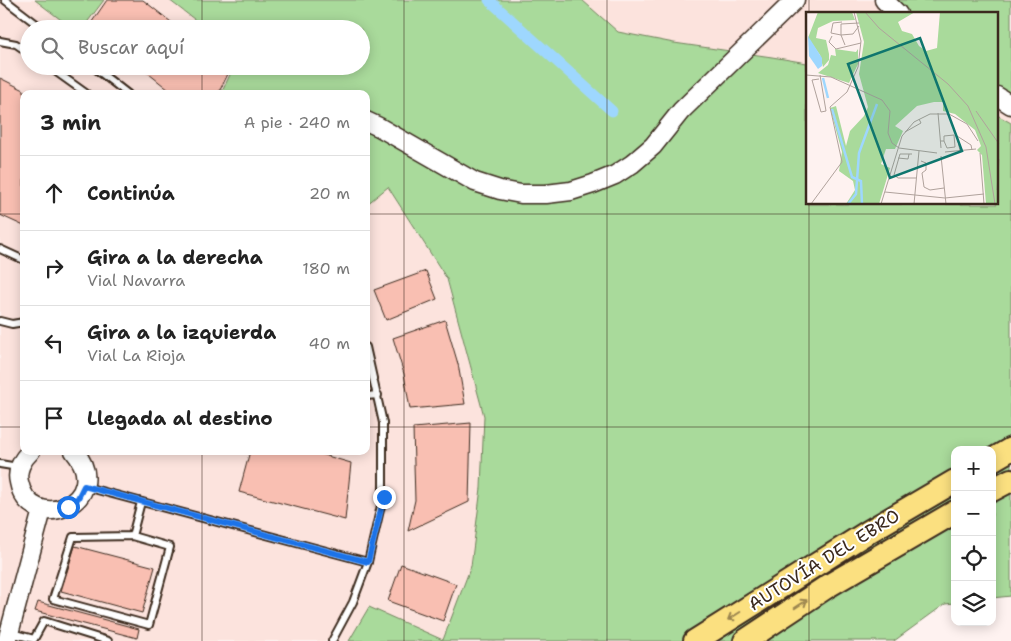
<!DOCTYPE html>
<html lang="es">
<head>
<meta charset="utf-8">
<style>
	:root { --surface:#fff; --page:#f2f2f2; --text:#222; --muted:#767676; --line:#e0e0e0 }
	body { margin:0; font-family:"Shantell Sans",sans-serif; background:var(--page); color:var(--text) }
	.controls { position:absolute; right:15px; bottom:15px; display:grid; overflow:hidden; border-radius:10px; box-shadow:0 2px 12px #0003 }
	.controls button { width:45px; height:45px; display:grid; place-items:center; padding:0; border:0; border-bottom:1px solid var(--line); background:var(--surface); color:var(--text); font:25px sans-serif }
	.stop { position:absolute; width:15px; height:15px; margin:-11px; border:4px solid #1a73e8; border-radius:50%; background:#fff }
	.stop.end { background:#1a73e8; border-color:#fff; box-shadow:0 1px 5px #0008 }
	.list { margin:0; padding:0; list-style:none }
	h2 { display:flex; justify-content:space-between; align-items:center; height:65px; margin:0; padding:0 20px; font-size:21px }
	h2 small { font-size:16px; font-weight:400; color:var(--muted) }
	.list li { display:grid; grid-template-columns:32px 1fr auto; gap:15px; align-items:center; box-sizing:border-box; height:75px; padding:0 20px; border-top:1px solid var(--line) }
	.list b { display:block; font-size:19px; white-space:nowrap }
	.list p { margin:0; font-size:16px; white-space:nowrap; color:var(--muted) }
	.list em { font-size:16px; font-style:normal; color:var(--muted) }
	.icon { flex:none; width:28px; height:28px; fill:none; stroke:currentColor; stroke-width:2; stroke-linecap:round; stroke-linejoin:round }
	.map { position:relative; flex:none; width:1011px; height:641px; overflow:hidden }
	.search { position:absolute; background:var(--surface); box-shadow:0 2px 12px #0003; left:20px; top:20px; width:350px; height:55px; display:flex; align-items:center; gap:12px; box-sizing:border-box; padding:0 18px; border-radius:28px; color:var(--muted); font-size:19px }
	.panel { position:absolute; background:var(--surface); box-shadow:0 2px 12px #0003; left:20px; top:90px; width:350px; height:365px; border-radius:10px }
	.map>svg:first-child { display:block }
	.built { fill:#fce3dd }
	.green { fill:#a9da9b; stroke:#72825c }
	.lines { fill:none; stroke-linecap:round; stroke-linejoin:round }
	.canal { stroke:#9ed7fe; stroke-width:11 }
	.building { fill:#f9bfb2; stroke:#3b2a1e }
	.lane-casing { stroke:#3b2a1e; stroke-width:10 }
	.secondary-casing { stroke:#3b2a1e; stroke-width:21 }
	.highway-casing { stroke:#3b2a1e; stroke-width:26 }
	.lane { stroke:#fff; stroke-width:6 }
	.secondary { stroke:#fff; stroke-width:18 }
	.highway { stroke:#fbe080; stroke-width:22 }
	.oneway { stroke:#9b854f }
	.route { stroke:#1a73e8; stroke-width:6 }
	.grid { fill:none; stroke:#3b2a1e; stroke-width:1; stroke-opacity:0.55 }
	.labels { text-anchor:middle; stroke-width:4; stroke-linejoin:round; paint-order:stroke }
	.street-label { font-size:18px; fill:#3b2a1e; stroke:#fff }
	.inset-river { fill:none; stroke:#9ed7fe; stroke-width:2.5 }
	.inset-road { fill:none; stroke:#b0a29c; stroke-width:1 }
	.view { fill:#0f766e; fill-opacity:0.15; stroke:#0f766e; stroke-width:2.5 }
	.inset-edge { fill:none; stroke:#3b2a1e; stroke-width:2.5 }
</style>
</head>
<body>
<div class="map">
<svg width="1011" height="641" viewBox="0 0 1011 641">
	<rect width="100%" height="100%" fill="#fef2f0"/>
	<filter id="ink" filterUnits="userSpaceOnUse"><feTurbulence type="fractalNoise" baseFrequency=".02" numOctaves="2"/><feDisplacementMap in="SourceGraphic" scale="10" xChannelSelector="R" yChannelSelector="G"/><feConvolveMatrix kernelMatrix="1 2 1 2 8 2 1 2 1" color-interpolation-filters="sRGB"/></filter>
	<g filter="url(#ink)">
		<!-- built -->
		<g class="built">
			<polygon points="0,0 35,0 73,29 29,29 29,66 234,66 221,94 24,94 24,451 366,451 366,205 387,186 446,279 484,416 480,507 471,566 443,640 369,607 349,641 0,641"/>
			<polygon points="104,0 168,0 207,29 82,29"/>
			<polygon points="582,0 1011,0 1011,123 997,115 997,14 807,14 807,63 772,57 674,43 618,32"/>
		</g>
		<!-- green -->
		<g class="green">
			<polygon points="35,0 104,0 82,29 73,29"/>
			<polygon points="169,0 582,0 618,32 674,43 772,57 807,63 807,204 997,204 997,115 1011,123 1011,596 992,598 992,450 955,450 955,603 945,604 894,641 349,641 369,607 443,640 471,566 481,488 484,416 447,279 388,187 366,205 366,94 221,94 234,66 361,66 361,29 207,29"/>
			<polygon points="893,0 1011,0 1011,96 997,86 997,14 908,14"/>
		</g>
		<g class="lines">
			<!-- canal -->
			<polyline class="canal" points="489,0 612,111"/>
		</g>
		<!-- building -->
		<g class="building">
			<polygon points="107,0 143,0 180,29 87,29"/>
			<polygon points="139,66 232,66 218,94 174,94"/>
			<polygon points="0,78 24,90 24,226 0,215"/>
			<polygon points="426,271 437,299 386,320 374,290"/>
			<polygon points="445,320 458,364 465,404 410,409 404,374 393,338"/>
			<polygon points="471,423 469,502 408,531 415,500 413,428"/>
			<polygon points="250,451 310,451 351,463 345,520 239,492"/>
			<polygon points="75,546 155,567 142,613 61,591"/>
			<polygon points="401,564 456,584 443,621 388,601"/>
			<polygon points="38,602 139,629 137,638 35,611"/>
		</g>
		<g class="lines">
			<!-- lane casing -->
			<g class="lane-casing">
				<g id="lane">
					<polyline points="5,0 43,29"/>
					<polyline points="0,41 16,44 29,53"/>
					<polyline points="48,66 87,94"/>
					<polyline points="92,66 128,94"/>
					<polyline points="0,249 24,260"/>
					<polyline points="0,321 12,324 24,322"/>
					<polyline points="366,396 378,395"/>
					<polyline points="0,464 18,467"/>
					<polyline points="86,487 368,562"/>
					<polyline points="132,536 73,537 53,599 149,625 170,547 132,536 141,502"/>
					<polyline points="11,633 34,639 44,621 108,641"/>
					<polyline points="332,641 353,602 368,562 383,497 383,423 366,347"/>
				</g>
			</g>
			<!-- secondary casing -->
			<g class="secondary-casing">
				<g id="secondary">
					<polyline points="884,0 898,14"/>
					<polyline points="997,96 1011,105"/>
					<polyline points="366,121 379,127 475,182 500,190 521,194 546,194 571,191 593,184 615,175 632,164 653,146 681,111 795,0"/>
					<path d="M31,451C22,459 16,471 19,482C30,538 116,501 74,451"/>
					<polyline points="7,641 42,510"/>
				</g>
			</g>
			<!-- highway casing -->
			<g class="highway-casing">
				<g id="highway">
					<polyline points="992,460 1011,449"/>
					<polyline points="992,490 1011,480"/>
					<polyline points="695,641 868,532 955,481"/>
					<polyline points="745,641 828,586 955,512"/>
				</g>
			</g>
			<!-- lane -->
			<use href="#lane" class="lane"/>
			<!-- secondary -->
			<use href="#secondary" class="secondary"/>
			<!-- highway -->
			<use href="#highway" class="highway"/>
		</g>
		<!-- one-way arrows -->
		<defs><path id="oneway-shaft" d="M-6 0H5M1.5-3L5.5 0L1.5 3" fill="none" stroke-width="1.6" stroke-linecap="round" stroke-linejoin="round" transform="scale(1.25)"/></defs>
		<g class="oneway">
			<use href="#oneway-shaft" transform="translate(801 604) rotate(-33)"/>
			<use href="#oneway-shaft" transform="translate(734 616) rotate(148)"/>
		</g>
	</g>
	<g class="lines" filter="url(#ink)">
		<!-- route -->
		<polyline class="route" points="68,507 78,498 84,486 368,562 384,497"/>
	</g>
	<!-- grid -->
	<path class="grid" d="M202,0V29M404,0V641M607,0V641M809,0V14M202,66V94M809,204V641M0,214H24M366,214H1011M0,427H24M366,427H1011M202,451V641"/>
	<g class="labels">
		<!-- street labels -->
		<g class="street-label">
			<text transform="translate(824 560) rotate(-32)" y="6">AUTOVÍA DEL EBRO</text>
		</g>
	</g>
	<!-- overview -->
	<g transform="translate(806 12)">
		<rect width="192" height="192" fill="#fef2f0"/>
		<path d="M12,0H46L49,8L27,9L12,16L10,26L20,28L23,42V48L17,55L14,43L2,26ZM50,0H109L92,10L96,19L106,22L113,34L120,39L131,36L134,0H192V192H180L176,143L171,138L175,134L169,118L149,102L137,99V90H128L111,94L89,114L97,119L89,137H80L75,152L84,156L73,192H40L49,178L47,169L33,159L36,140L24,96L30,94L40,134L44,119L58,104L62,95L53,62L58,30ZM29,37L50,40L52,37V52L43,71L12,61L22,53L25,43L30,44Z" fill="#a9da9b"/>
		<path d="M2,24L16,46V54L12,57L3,44Z" fill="#9ed7fe"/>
		<path class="inset-river" d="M17,66L22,86M26,97L46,165L55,169L56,192M42,192L50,182L53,141L71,92"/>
		<path class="inset-road" d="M59,0L73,16L142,72L162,94L180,135L189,192M36,10L27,11L25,21L35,23L39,33M53,11L35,12V23L47,22L53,14M26,24L23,30L30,37L55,31M0,63L25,65L76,88L84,99L82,121L86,131L93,136L131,141M13,67L6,68L15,100L20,99L14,63M170,99L193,132M132,101L135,136M99,120L115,111L113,107M134,129H138V124L148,123L149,135L141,136L138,129M154,139L151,124L165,133L166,138M139,140L170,137M174,141L178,192M106,142H94L88,163L92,166H110M135,144L140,192M92,146L102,147L103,142M115,149L120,151V158L116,161L118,175L124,178L138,176M191,178L193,147M79,180L139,186L178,182M5,192L36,150L24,95L41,80L52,55L55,29L48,0M75,192L96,124L108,110L124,102H143L161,112L172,129M108,192L113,139"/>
		<path class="view" d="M114,26L156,139L84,166L42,52Z"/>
		<rect width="192" height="192" class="inset-edge"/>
	</g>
</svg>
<div class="controls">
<button>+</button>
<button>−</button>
<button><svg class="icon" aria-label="locate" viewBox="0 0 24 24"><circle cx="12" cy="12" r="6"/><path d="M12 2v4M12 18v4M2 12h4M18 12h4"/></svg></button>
<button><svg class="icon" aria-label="layers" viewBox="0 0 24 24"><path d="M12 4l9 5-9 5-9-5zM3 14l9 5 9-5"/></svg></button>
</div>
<div class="stop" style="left:68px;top:507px"></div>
<div class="stop end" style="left:384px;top:497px"></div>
<div class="search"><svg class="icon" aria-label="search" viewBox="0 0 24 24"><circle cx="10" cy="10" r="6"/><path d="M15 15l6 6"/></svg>Buscar aquí</div>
<section class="panel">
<h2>3 min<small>A pie · 240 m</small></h2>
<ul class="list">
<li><svg class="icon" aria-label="ahead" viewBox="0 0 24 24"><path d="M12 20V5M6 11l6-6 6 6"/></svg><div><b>Continúa</b></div><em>20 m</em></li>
<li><svg class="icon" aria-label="right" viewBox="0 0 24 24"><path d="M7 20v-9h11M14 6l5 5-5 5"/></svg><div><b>Gira a la derecha</b><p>Vial Navarra</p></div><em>180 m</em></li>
<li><svg class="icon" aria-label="left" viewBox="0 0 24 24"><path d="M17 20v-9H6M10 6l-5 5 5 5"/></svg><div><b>Gira a la izquierda</b><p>Vial La Rioja</p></div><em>40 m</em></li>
<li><svg class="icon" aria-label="arrive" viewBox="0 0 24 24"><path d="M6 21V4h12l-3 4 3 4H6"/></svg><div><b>Llegada al destino</b></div></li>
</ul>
</section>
</div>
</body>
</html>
